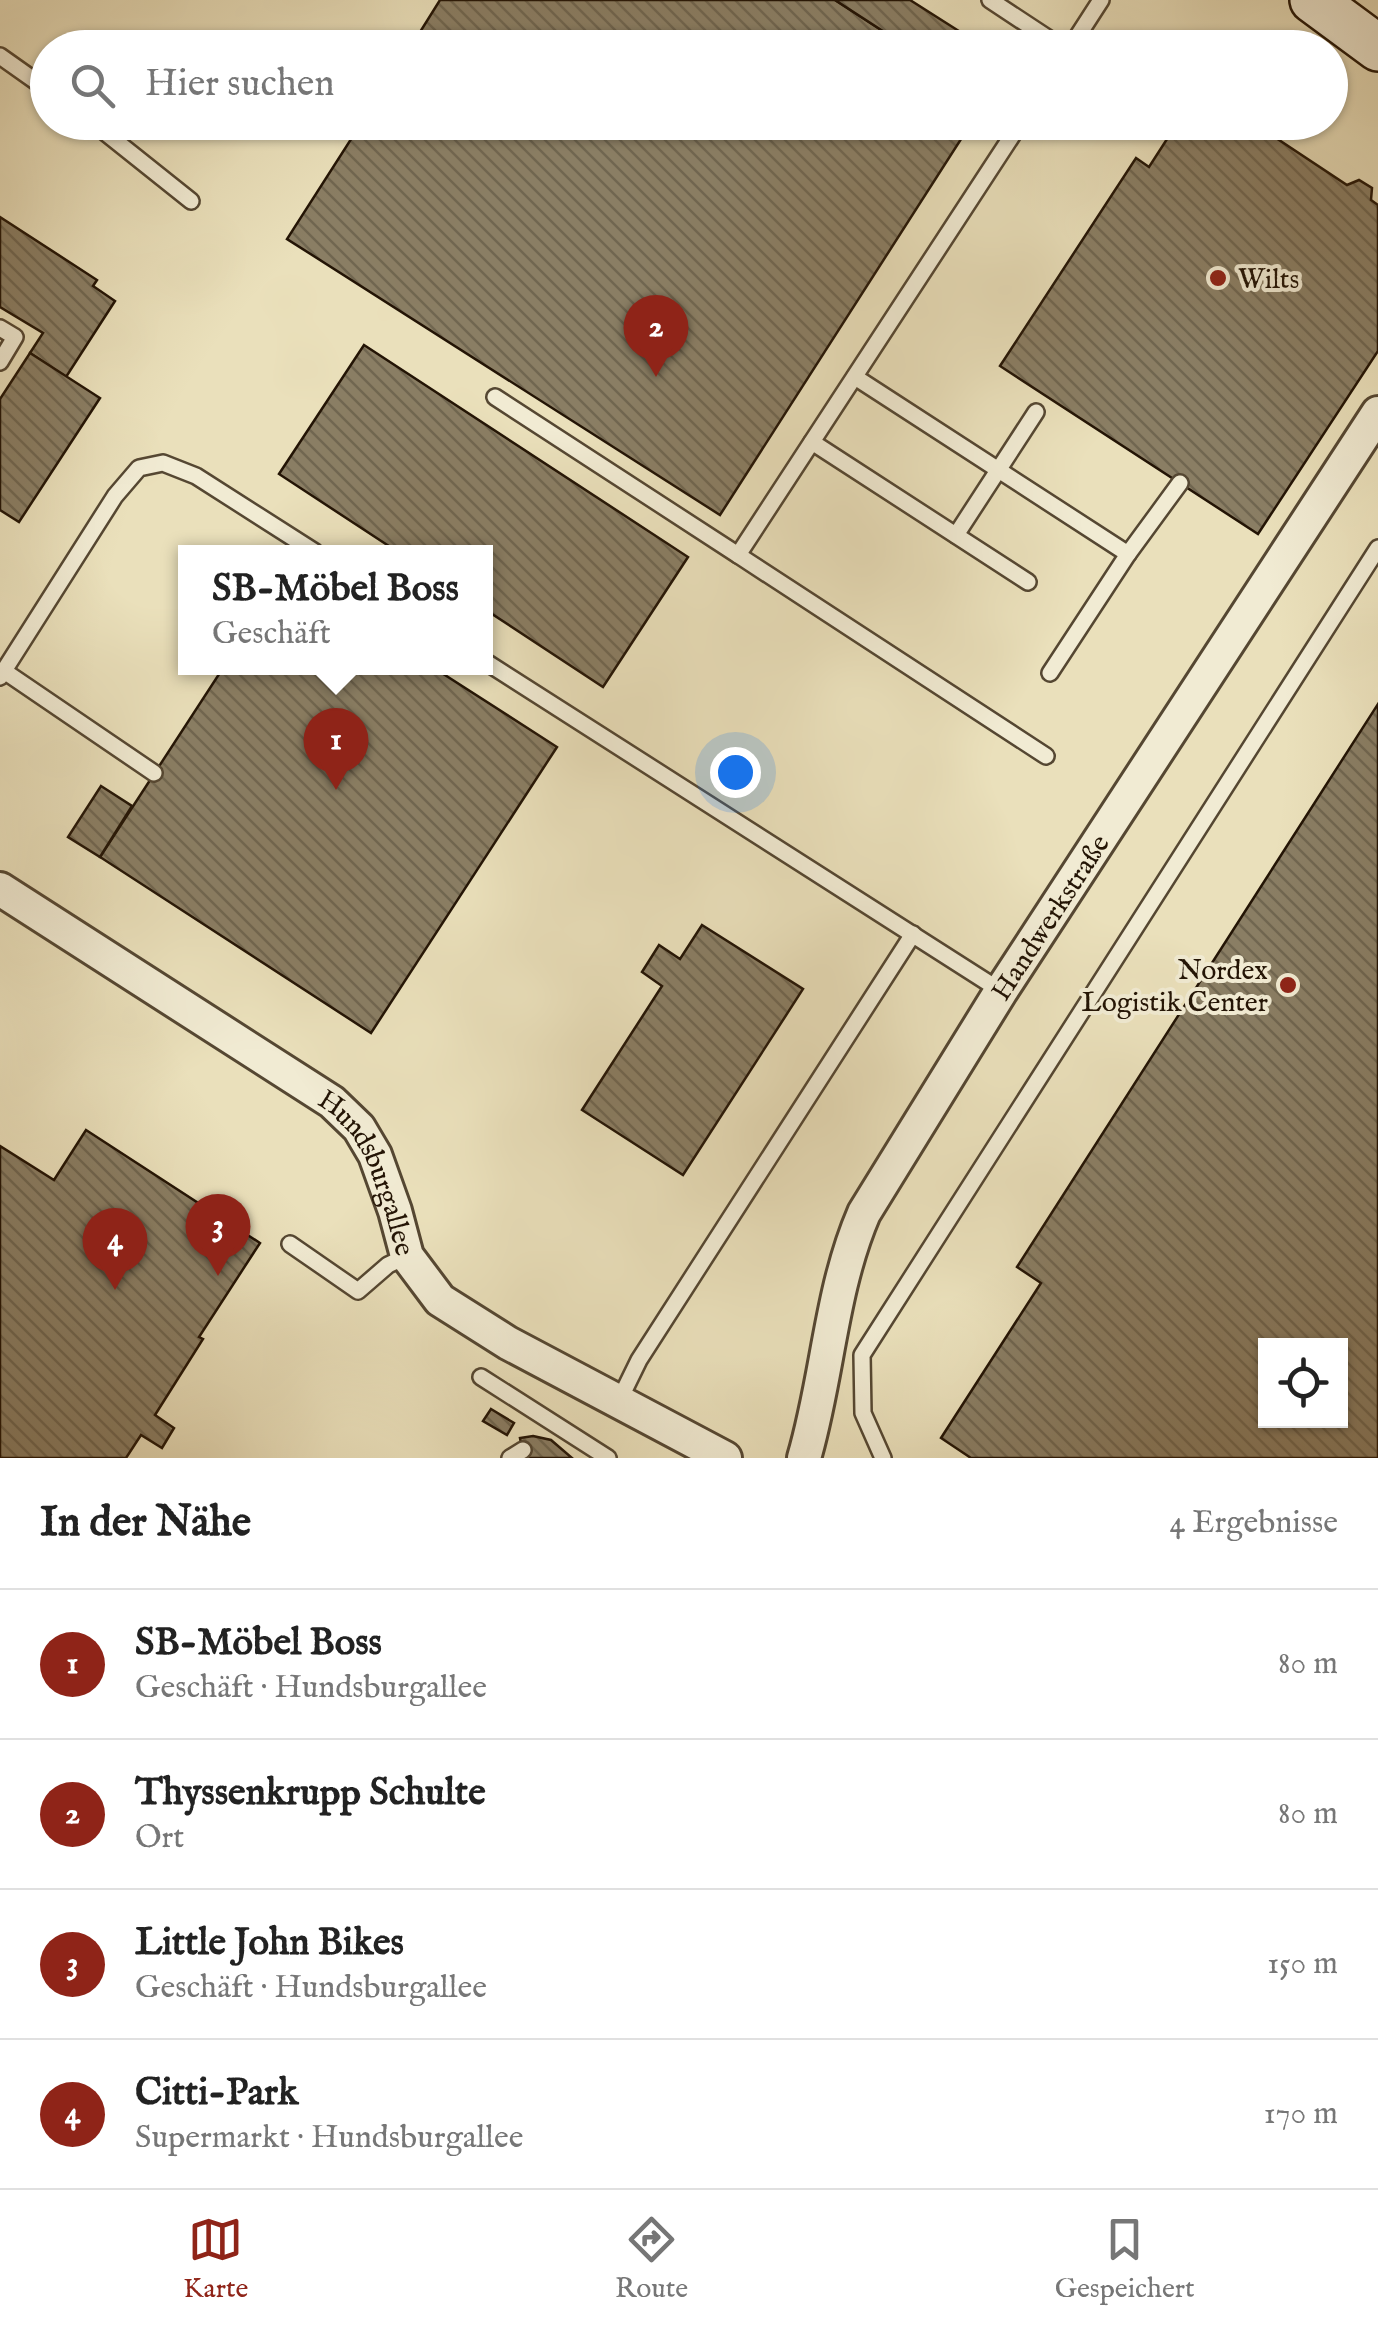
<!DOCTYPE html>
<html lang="de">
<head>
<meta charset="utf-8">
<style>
	:root { --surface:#fff; --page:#f6f6f6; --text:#222; --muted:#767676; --line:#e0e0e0; --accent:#8f2418 }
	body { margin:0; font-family:"IM FELL English",serif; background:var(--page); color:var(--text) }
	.controls { position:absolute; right:30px; bottom:30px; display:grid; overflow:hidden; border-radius:0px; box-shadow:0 2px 8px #0004 }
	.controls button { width:90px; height:90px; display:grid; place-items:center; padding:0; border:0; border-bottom:2px solid var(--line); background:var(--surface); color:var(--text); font:50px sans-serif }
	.you { position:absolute; left:735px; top:772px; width:35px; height:35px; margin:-25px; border:8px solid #fff; border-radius:50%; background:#1a73e8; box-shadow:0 0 0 15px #1a73e833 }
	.badge { display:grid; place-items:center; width:65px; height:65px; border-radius:50%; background:var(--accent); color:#fff; font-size:32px; font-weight:700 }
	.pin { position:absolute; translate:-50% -82px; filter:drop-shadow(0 2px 5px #0008) }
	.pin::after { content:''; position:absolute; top:52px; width:35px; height:30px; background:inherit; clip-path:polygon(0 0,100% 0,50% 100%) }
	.popup { position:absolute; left:178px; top:545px; width:315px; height:130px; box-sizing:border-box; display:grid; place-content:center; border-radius:0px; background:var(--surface); filter:drop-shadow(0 2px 8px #0005); font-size:32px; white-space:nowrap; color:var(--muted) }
	.popup b { font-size:38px; color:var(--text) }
	.popup::after { content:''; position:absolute; left:50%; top:100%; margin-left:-20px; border:20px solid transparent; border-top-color:var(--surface) }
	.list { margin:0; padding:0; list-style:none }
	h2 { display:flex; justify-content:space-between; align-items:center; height:130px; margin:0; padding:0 40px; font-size:42px }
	h2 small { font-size:32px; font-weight:400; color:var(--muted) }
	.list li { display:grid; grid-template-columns:65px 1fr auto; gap:30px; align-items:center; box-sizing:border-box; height:150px; padding:0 40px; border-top:2px solid var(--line) }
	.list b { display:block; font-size:38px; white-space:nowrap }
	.list p { margin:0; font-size:32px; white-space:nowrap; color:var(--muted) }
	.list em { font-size:32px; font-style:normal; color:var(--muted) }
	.icon { flex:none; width:55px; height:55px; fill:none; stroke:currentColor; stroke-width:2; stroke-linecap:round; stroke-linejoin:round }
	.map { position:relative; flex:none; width:1378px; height:1458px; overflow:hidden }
	.search { position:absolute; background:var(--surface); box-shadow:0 2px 8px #0004; left:30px; right:30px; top:30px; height:110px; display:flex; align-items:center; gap:25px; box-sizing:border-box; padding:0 35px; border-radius:55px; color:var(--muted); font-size:38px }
	.sheet { height:730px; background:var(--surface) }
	nav { display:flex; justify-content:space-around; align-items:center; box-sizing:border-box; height:140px; border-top:2px solid var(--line); background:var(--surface); font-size:28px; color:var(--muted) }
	nav a { display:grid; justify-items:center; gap:5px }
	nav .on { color:var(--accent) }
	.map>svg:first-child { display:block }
	.building { fill:url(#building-back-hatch); stroke:#231405; stroke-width:2.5; fill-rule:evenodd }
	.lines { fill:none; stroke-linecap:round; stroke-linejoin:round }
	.lane-casing { stroke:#554732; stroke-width:20 }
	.street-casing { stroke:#554732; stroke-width:38 }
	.secondary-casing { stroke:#231405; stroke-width:50 }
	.lane { stroke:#f1ebd3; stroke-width:15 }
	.street { stroke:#f1ebd3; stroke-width:32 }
	.secondary { stroke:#f1ebd3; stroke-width:45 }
	.poi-dot { fill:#8f2418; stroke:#f1ebd3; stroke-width:4 }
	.labels { text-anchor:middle; stroke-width:8; stroke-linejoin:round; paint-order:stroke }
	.poi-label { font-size:28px; fill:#231405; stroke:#f1ebd3; text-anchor:start }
	.street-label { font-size:28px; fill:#231405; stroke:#f1ebd3 }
</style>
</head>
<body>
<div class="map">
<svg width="1378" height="1458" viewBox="0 0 1378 1458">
	<defs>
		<pattern id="building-back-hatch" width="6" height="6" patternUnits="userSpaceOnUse" patternTransform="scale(2.5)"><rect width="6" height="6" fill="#8a7e64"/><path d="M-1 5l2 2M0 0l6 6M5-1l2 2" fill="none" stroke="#706650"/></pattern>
	</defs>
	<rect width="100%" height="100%" fill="#eae0bb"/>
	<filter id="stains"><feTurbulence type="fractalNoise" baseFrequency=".002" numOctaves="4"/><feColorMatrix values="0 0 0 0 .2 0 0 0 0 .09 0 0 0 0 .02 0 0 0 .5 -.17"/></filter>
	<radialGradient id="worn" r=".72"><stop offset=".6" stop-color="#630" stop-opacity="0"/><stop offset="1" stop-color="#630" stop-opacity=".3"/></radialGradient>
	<!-- building -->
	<g class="building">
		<polygon points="440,0 835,0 909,48 410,48"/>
		<polygon points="835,0 910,0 984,47 909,48"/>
		<polygon points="362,122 972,122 720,515 287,239"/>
		<polygon points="1178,122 1252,122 1347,185 1359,180 1372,188 1371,200 1378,205 1378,351 1258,534 1000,366 1136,158 1149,167"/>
		<polygon points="0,217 97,280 93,286 115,301 66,377 30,353 43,333 0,307"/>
		<polygon points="364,345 688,557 603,687 486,610 486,552 398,552 279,474"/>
		<polygon points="30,353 100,398 19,522 0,510 0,399"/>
		<polygon points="223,668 434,668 557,747 371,1033 100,857"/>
		<path d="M1378,704V1458H971L941,1438L1041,1283L1017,1267ZM1266,1346H1340V1420H1266Z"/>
		<polygon points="101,786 132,806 100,857 68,837"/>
		<polygon points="702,925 803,989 683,1175 582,1110 662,986 642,972 659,945 680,959"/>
		<polygon points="86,1130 260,1243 199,1337 203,1339 155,1415 174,1428 162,1448 141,1435 126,1458 0,1458 0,1146 54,1180"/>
		<polygon points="491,1409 514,1423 507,1435 483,1421"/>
		<polygon points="533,1436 551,1440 572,1458 524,1458 520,1438"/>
	</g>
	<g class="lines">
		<!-- lane casing -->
		<g class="lane-casing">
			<g id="lane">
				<polyline points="990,0 1063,48"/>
				<polyline points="1070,48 1101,0"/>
				<polyline points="0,56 48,90"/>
				<polyline points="92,122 191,201"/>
				<polyline points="0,328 15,337 0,362"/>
				<polyline points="855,377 1128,554 1050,673"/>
				<polyline points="495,397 738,555 1021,122"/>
				<polyline points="812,442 1028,582"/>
				<polyline points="956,535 1036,412"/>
				<polyline points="1128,554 1180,483"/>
				<polyline points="738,555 1046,756"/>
				<polyline points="486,662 1001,991"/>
				<polyline points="4,671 154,773"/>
				<polyline points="0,677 115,496 139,468 163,463 196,476 315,552"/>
				<polyline points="290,1244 358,1291 388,1265 407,1256"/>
				<polyline points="481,1377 608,1458"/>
				<polyline points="618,1403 639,1360 913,934"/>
				<polyline points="510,1458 523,1450"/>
				<polyline points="883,1458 863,1413 862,1355 1378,548"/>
			</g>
		</g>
		<!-- street casing -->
		<g class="street-casing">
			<g id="street">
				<path id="s1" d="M0,889L332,1102L359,1128L375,1155L395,1211L407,1256L440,1300L508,1343L725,1458"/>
				<path id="s2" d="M804,1458C828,1377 830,1292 864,1213L1001,991L1378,413"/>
			</g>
		</g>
		<!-- secondary casing -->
		<g class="secondary-casing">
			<polyline id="secondary" points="1313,0 1378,48"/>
		</g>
		<!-- lane -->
		<use href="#lane" class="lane"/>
		<!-- street -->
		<use href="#street" class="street"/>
		<!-- secondary -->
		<use href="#secondary" class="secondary"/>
	</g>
	<!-- markers -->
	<g class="poi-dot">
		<circle cx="1218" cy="278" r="10"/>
		<circle cx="1288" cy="985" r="10"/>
	</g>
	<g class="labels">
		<!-- poi labels -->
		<g class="poi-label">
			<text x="1238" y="288">Wilts</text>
			<text x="1268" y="979" text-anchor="end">Nordex<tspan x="1268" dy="32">Logistik Center</tspan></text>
		</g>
		<!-- street labels -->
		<g class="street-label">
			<text dy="10" stroke="none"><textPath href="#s2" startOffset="602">Handwerkstraße</textPath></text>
			<text dy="10" stroke="none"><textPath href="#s1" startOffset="475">Hundsburgallee</textPath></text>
		</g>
	</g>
	<rect width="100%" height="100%" filter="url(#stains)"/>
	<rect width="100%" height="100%" fill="url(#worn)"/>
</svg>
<div class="controls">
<button><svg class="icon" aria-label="locate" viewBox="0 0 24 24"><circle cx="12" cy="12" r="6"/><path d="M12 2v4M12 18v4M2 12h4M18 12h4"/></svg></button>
</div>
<div class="you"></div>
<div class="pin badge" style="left:336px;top:790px">1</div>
<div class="popup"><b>SB-Möbel Boss</b>Geschäft</div>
<div class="pin badge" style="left:656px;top:377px">2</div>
<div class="pin badge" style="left:218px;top:1276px">3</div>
<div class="pin badge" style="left:115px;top:1290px">4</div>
<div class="search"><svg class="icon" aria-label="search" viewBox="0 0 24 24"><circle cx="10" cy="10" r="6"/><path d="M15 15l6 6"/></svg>Hier suchen</div>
</div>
<section class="sheet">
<h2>In der Nähe<small>4 Ergebnisse</small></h2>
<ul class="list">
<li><span class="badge">1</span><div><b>SB-Möbel Boss</b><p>Geschäft · Hundsburgallee</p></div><em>80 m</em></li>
<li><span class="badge">2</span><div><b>Thyssenkrupp Schulte</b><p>Ort</p></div><em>80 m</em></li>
<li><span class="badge">3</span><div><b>Little John Bikes</b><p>Geschäft · Hundsburgallee</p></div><em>150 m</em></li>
<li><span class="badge">4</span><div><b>Citti-Park</b><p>Supermarkt · Hundsburgallee</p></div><em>170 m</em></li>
</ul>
</section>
<nav>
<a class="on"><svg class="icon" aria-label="map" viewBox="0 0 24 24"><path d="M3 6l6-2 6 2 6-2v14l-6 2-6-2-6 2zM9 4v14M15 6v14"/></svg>Karte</a>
<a><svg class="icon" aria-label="directions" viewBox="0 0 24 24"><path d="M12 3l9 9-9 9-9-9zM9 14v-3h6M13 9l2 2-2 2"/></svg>Route</a>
<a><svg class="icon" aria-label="saved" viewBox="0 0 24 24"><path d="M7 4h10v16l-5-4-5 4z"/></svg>Gespeichert</a>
</nav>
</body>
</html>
